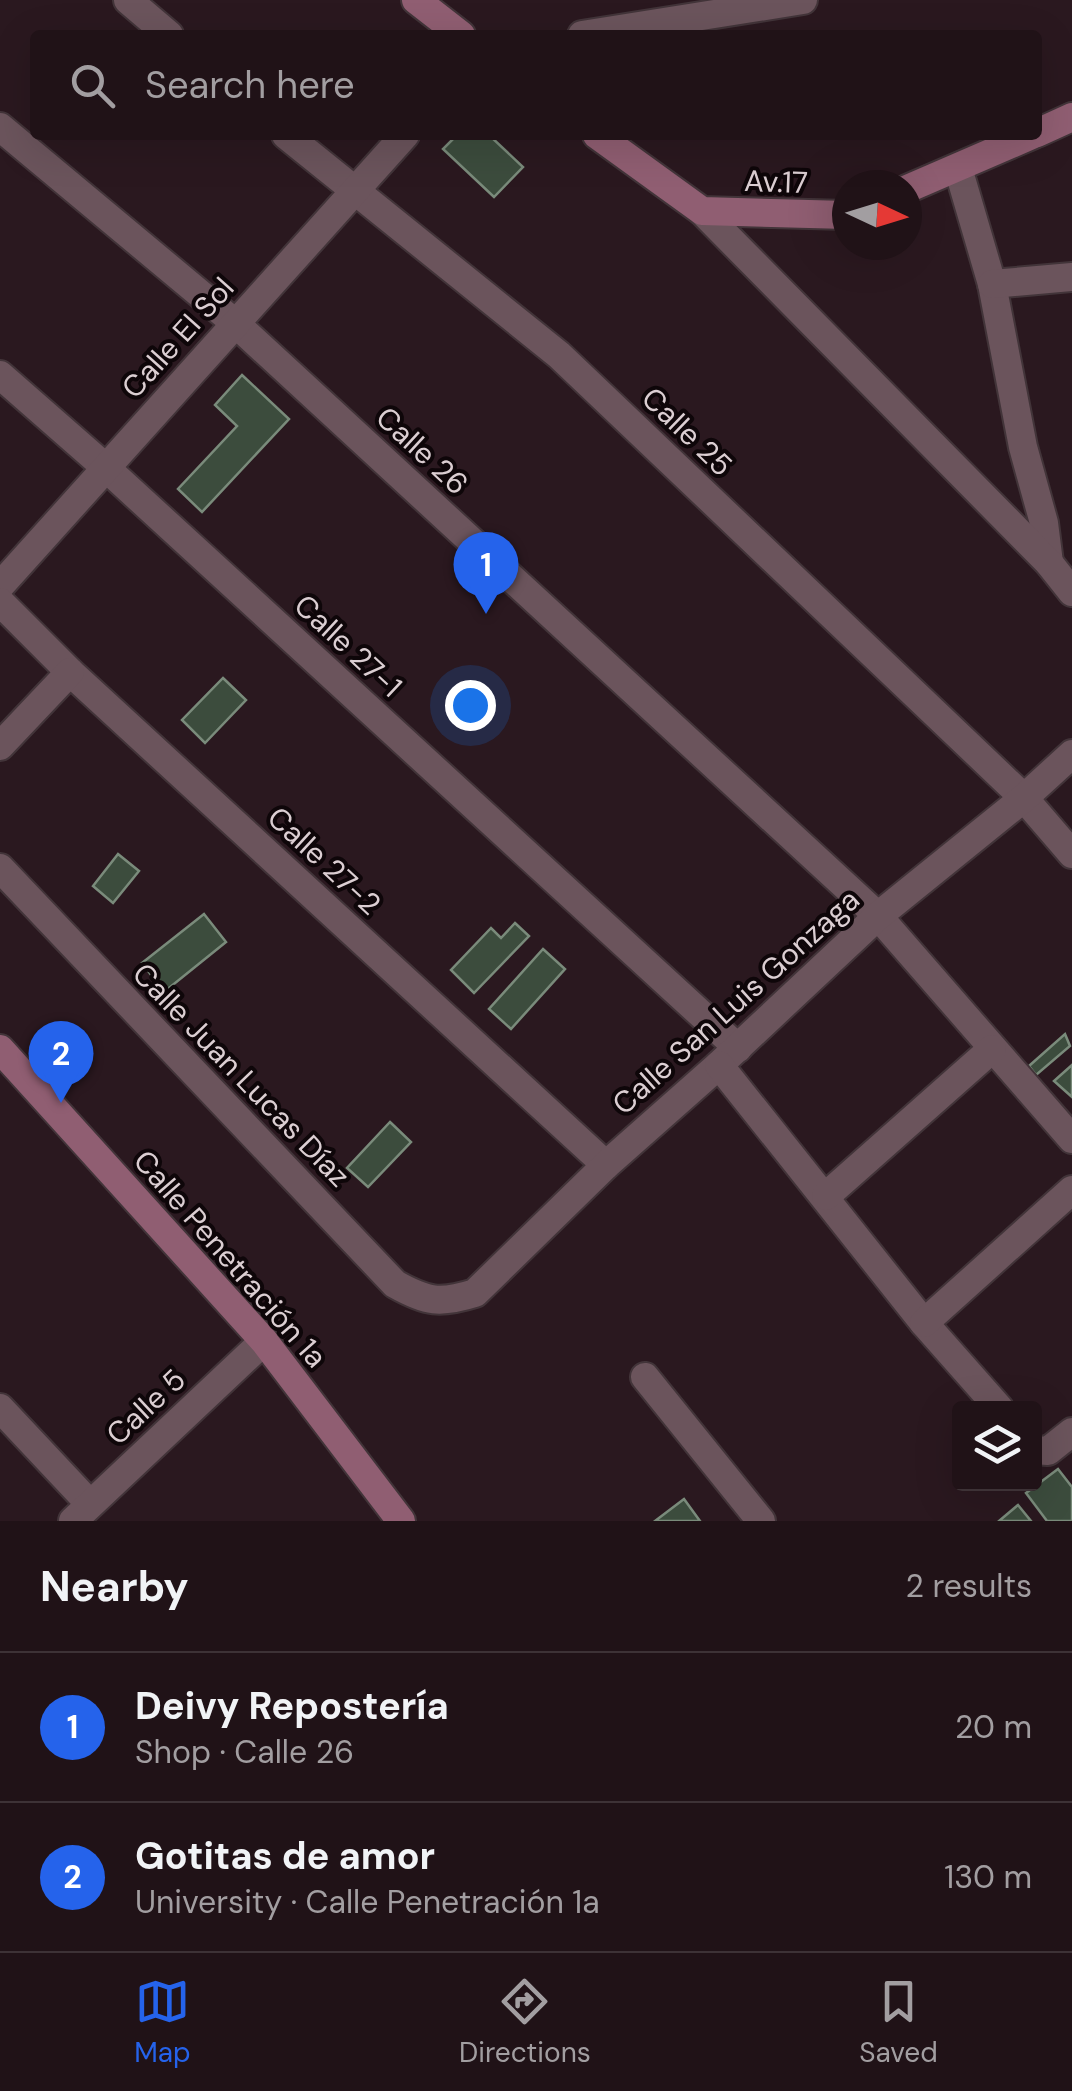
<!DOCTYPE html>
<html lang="en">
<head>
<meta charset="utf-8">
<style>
	:root { --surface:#201217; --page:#281b20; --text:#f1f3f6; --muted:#a29ea1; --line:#3d3236; --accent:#2563eb }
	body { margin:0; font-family:"DM Sans",sans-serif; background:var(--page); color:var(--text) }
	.controls { position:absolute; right:30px; bottom:30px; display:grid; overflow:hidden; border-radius:10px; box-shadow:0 10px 40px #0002 }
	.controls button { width:90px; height:90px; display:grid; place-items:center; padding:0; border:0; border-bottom:2px solid var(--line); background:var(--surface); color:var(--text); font:50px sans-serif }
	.compass { position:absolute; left:832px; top:170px; width:90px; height:90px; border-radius:50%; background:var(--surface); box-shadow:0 10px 40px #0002; rotate:94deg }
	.you { position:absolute; left:470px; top:705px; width:35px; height:35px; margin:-25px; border:8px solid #fff; border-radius:50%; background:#1a73e8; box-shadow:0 0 0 15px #1a73e833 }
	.badge { display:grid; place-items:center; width:65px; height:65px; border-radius:50%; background:var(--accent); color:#fff; font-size:32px; font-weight:700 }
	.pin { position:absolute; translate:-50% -82px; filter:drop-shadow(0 2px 5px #0008) }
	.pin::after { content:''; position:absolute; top:52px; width:35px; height:30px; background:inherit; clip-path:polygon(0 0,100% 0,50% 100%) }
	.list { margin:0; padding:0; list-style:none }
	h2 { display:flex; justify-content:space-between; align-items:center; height:130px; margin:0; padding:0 40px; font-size:42px }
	h2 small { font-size:32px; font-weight:400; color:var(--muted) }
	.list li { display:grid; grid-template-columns:65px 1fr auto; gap:30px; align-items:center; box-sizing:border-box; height:150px; padding:0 40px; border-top:2px solid var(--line) }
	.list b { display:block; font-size:38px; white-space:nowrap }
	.list p { margin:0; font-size:32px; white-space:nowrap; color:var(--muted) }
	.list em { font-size:32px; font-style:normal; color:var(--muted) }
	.icon { flex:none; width:55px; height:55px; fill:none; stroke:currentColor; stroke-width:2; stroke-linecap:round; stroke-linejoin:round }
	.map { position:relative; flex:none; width:1072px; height:1521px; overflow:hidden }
	.search { position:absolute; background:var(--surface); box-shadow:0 10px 40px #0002; left:30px; right:30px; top:30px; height:110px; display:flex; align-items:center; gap:25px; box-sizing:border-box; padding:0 35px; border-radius:10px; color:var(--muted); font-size:38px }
	.sheet { height:430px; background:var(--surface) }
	nav { display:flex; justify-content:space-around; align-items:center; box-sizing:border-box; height:140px; border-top:2px solid var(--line); background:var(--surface); font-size:28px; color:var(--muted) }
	nav a { display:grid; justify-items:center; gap:5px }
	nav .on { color:var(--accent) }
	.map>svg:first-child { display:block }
	.building { fill:#3c4c3d; stroke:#7a8b7b; stroke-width:2.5 }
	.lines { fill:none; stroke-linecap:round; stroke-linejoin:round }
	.minor-casing { stroke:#423439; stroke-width:32 }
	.secondary-casing { stroke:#423439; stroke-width:32 }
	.minor { stroke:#6b545c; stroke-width:28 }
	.secondary { stroke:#905e72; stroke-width:28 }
	.labels { text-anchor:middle; stroke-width:8; stroke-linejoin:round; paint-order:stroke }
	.street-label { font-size:30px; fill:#dbced2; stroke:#0e0609 }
</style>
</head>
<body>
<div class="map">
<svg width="1072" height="1521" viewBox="0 0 1072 1521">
	<rect width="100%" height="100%" fill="#2a181f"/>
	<!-- building -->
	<g class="building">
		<polygon points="457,135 489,135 523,167 494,197 443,149"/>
		<polygon points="242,375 289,419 202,512 178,489 237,426 215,405"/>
		<polygon points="223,678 246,700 205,743 182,720"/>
		<polygon points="118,854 139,871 113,903 93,886"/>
		<polygon points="204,914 226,942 164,992 142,963"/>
		<polygon points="515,923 529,936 474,993 451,970 491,928 501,938"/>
		<polygon points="543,949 565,969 511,1029 489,1009"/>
		<polygon points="1065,1034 1070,1046 1036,1075 1029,1066"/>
		<polygon points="1072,1065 1072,1097 1054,1081"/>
		<polygon points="390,1122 411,1142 368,1187 347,1168"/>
		<polygon points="1058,1469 1072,1487 1072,1521 1047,1521 1026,1493"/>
		<polygon points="684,1499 700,1521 655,1521"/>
		<polygon points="1018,1505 1031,1521 999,1521"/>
	</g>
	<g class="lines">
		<!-- minor casing -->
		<g class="minor-casing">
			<g id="minor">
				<polyline points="128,0 169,35"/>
				<polyline points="582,35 803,0"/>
				<polyline points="0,127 235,323 878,916 1072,1139"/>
				<polyline points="286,135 559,355 1024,798 1072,854"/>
				<polyline points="958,168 992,284 1023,447 1044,523 1049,563"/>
				<polyline points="702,211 1049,563 1072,592"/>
				<polyline points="992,284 1072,277"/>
				<polyline points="0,375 105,467 738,1048"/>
				<polyline points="0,586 405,135"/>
				<polyline points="0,602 70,672 606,1165"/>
				<polyline points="0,746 70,672"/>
				<path d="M0,868L395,1284C427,1302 440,1304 475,1293L606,1165L719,1065L878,916L1024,798L1072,754"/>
				<polyline points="719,1065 924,1323 999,1408"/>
				<polyline points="826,1196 992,1049"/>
				<polyline points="924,1323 1072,1190"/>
				<polyline points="645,1377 761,1521"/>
				<polyline points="0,1408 90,1504"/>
				<polyline points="1034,1450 1048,1451 1072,1432"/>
				<polyline points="73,1521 264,1341"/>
			</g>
		</g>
		<!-- secondary casing -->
		<g class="secondary-casing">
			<g id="secondary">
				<polyline points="416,0 461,35"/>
				<polyline points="1037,133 1072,117"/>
				<polyline points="597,135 702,211 847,215"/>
				<polyline points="907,189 1032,135"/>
				<polyline points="0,1049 264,1341 401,1521"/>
			</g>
		</g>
		<!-- minor -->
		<use href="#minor" class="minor"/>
		<!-- secondary -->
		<use href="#secondary" class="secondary"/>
	</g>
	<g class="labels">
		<!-- street labels -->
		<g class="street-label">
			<text transform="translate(776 182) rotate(2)" y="10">Av.17</text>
			<text transform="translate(178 338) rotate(-48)" y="10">Calle El Sol</text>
			<text transform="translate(687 432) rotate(44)" y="10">Calle 25</text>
			<text transform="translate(422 451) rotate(43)" y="10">Calle 26</text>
			<text transform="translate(348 646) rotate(43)" y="10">Calle 27-1</text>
			<text transform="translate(324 861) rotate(43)" y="10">Calle 27-2</text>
			<text transform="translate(736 1002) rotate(-42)" y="10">Calle San Luis Gonzaga</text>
			<text transform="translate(241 1075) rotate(46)" y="10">Calle Juan Lucas Díaz</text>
			<text transform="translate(230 1259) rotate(49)" y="10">Calle Penetración 1a</text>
			<text transform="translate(146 1407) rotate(-43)" y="10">Calle 5</text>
		</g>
	</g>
</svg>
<div class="controls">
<button><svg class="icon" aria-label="layers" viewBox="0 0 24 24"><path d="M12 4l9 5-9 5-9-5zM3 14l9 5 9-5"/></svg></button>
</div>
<svg class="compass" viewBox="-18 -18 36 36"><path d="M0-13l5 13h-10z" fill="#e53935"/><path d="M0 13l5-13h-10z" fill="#a29ea1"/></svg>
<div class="you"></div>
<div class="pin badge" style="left:486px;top:614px">1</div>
<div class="pin badge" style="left:61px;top:1103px">2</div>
<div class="search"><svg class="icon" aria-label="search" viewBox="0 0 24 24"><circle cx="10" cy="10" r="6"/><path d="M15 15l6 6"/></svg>Search here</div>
</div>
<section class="sheet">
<h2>Nearby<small>2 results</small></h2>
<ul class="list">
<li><span class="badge">1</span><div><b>Deivy Repostería</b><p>Shop · Calle 26</p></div><em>20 m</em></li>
<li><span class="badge">2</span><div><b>Gotitas de amor</b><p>University · Calle Penetración 1a</p></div><em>130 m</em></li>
</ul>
</section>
<nav>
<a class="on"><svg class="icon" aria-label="map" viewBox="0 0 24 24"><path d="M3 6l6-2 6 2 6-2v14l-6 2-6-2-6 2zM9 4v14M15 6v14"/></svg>Map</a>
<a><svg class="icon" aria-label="directions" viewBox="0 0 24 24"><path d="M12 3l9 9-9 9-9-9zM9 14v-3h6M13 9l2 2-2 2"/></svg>Directions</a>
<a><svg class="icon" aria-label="saved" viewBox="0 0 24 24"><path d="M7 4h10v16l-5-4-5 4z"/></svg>Saved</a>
</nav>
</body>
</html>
